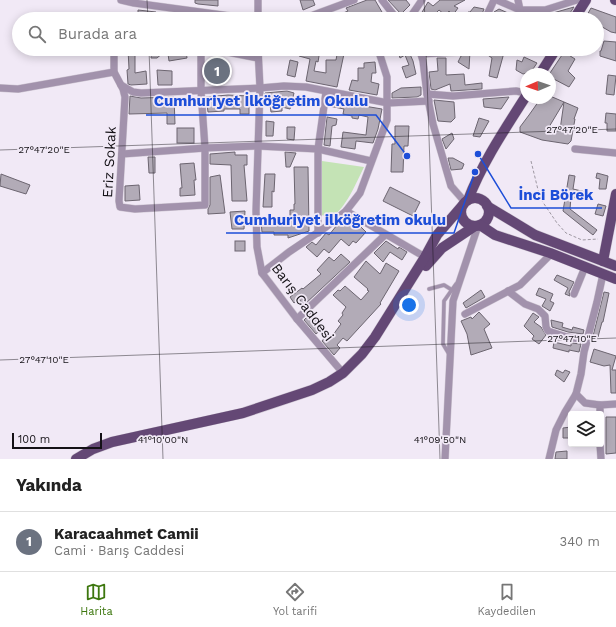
<!DOCTYPE html>
<html lang="tr">
<head>
<meta charset="utf-8">
<style>
	:root { --surface:#fff; --page:#f2f2f2; --text:#222; --muted:#767676; --line:#e0e0e0; --accent:#3d770e }
	body { margin:0; font-family:"Work Sans",sans-serif; background:var(--page); color:var(--text) }
	.controls { position:absolute; right:12px; bottom:12px; display:grid; overflow:hidden; border-radius:4px; box-shadow:0 2px 10px #0003 }
	.controls button { width:36px; height:36px; display:grid; place-items:center; padding:0; border:0; border-bottom:1px solid var(--line); background:var(--surface); color:var(--text); font:20px sans-serif }
	.compass { position:absolute; left:520px; top:68px; width:36px; height:36px; border-radius:50%; background:var(--surface); box-shadow:0 2px 10px #0003; rotate:268deg }
	.scale { position:absolute; left:12px; bottom:10px; width:90px; box-sizing:border-box; padding-left:4px; border:2px solid #141116; border-top:0; font-size:11px; line-height:14px; white-space:nowrap; color:#141116; -webkit-text-stroke:3px #f1e9f6; paint-order:stroke }
	.you { position:absolute; left:409px; top:305px; width:14px; height:14px; margin:-10px; border:3px solid #fff; border-radius:50%; background:#1a73e8; box-shadow:0 0 0 6px #1a73e833 }
	.badge { display:grid; place-items:center; width:26px; height:26px; border-radius:50%; background:var(--accent); color:#fff; font-size:13px; font-weight:700 }
	.pin { position:absolute; translate:-50% -50%; border:2px solid #fff; box-shadow:0 1px 4px #0006 }
	.list { margin:0; padding:0; list-style:none }
	h2 { display:flex; justify-content:space-between; align-items:center; height:52px; margin:0; padding:0 16px; font-size:17px }
	h2 small { font-size:13px; font-weight:400; color:var(--muted) }
	.list li { display:grid; grid-template-columns:26px 1fr auto; gap:12px; align-items:center; box-sizing:border-box; height:60px; padding:0 16px; border-top:1px solid var(--line) }
	.list b { display:block; font-size:15px; white-space:nowrap }
	.list p { margin:0; font-size:13px; white-space:nowrap; color:var(--muted) }
	.list em { font-size:13px; font-style:normal; color:var(--muted) }
	.icon { flex:none; width:22px; height:22px; fill:none; stroke:currentColor; stroke-width:2; stroke-linecap:round; stroke-linejoin:round }
	.map { position:relative; flex:none; width:616px; height:459px; overflow:hidden }
	.search { position:absolute; background:var(--surface); box-shadow:0 2px 10px #0003; left:12px; right:12px; top:12px; height:44px; display:flex; align-items:center; gap:10px; box-sizing:border-box; padding:0 14px; border-radius:22px; color:var(--muted); font-size:15px }
	.sheet { height:112px; background:var(--surface) }
	nav { display:flex; justify-content:space-around; align-items:center; box-sizing:border-box; height:56px; border-top:1px solid var(--line); background:var(--surface); font-size:11px; color:var(--muted) }
	nav a { display:grid; justify-items:center; gap:2px }
	nav .on { color:var(--accent) }
	.map>svg:first-child { display:block }
	.green { fill:#c4e3b5 }
	.building { fill:#b2abb7; stroke:#6c6570 }
	.lines { fill:none; stroke-linecap:round; stroke-linejoin:round }
	.service-casing { stroke:#cec6d2; stroke-width:4.5 }
	.minor-casing { stroke:#cec6d2; stroke-width:8 }
	.primary-casing { stroke:#cec6d2; stroke-width:11 }
	.path { stroke:#9e98a2; stroke-width:1; stroke-dasharray:3 2; stroke-linecap:butt }
	.service { stroke:#a292ac; stroke-width:3.5 }
	.minor { stroke:#a292ac; stroke-width:7 }
	.primary { stroke:#644875; stroke-width:10 }
	.ticks { fill:none; stroke:#141116; stroke-width:1; stroke-opacity:0.45 }
	.labels { text-anchor:middle; stroke-width:3.5; stroke-linejoin:round; paint-order:stroke }
	.street-label { font-size:14px; fill:#141116; stroke:#f1e9f6 }
	.ticks-label { font-size:10px; text-anchor:middle; fill:#141116; stroke:#f1e9f6; stroke-width:3.5; stroke-linejoin:round; paint-order:stroke }
	.leader { fill:none; stroke:#1d4ed8; stroke-width:1.5 }
	.callout-dot { fill:#1d4ed8; stroke:#f1e9f6; stroke-width:1.5 }
	.callout-label { font-size:15px; text-anchor:middle; font-weight:bold; fill:#1d4ed8; stroke:#f1e9f6; stroke-width:3.5; stroke-linejoin:round; paint-order:stroke }
</style>
</head>
<body>
<div class="map">
<svg width="616" height="459" viewBox="0 0 616 459">
	<rect width="100%" height="100%" fill="#f1e9f6"/>
	<!-- green -->
	<path class="green" d="M322,161L364,167C358,179 344,213 331,216C328,216 324,216 321,215Z"/>
	<!-- building -->
	<g class="building">
		<polygon points="195,0 218,0 218,6 198,4 195,3"/>
		<polygon points="300,0 313,0 315,5 303,10"/>
		<polygon points="367,0 375,0 386,19 317,19 330,14 331,18 348,11 346,8"/>
		<polygon points="388,0 406,0 410,5 401,14"/>
		<polygon points="440,0 465,0 454,6 458,8 453,15 449,11 445,15 439,10 430,19 418,19 428,2 433,6"/>
		<polygon points="474,7 484,9 480,19 464,19 468,12 470,12"/>
		<polygon points="574,7 566,19 557,19 553,13"/>
		<polygon points="591,8 616,17 616,33 611,32 597,24 597,19 590,19 586,17"/>
		<polygon points="499,9 508,13 524,15 523,19 497,19 492,16 494,12"/>
		<polygon points="138,10 156,12 156,14 166,14 166,19 138,19"/>
		<polygon points="604,41 616,42 616,61 600,56 600,51 601,51"/>
		<polygon points="128,49 135,49 135,73 146,71 147,84 131,85 128,84 127,70 129,69"/>
		<polygon points="152,49 164,49 163,53 157,58 151,58"/>
		<polygon points="300,49 320,50 318,62 316,61 314,71 326,73 326,60 336,60 338,49 345,49 337,87 306,81 310,59 299,56"/>
		<polygon points="397,49 413,49 409,52 413,61 416,74 406,78 402,67 409,65 405,55 400,58"/>
		<polygon points="479,49 505,49 497,78 489,76 492,58"/>
		<polygon points="186,51 187,58 169,61 168,54"/>
		<polygon points="469,51 470,51 469,69 458,62 461,56 466,53"/>
		<polygon points="564,52 575,59 568,71 575,78 569,87 550,77 550,73"/>
		<polygon points="524,57 537,63 531,72 523,74 516,70 517,60 522,62"/>
		<polygon points="437,58 446,58 446,75 464,74 465,85 482,83 482,89 451,91 450,84 435,90 431,89 429,72 438,71"/>
		<polygon points="290,60 298,62 295,77 287,75"/>
		<polygon points="222,61 229,71 211,82 206,73 206,70"/>
		<polygon points="375,62 376,73 372,73 371,82 379,84 377,95 349,90 352,80 358,81 358,68 364,68 364,63"/>
		<polygon points="157,70 172,71 172,85 158,85"/>
		<polygon points="608,75 616,76 614,95 606,94"/>
		<polygon points="421,87 421,95 417,97 392,98 392,93 401,88"/>
		<polygon points="287,91 294,93 290,109 282,107 282,111 271,112 270,105 264,106 265,93"/>
		<polygon points="228,95 249,96 249,114 240,114 240,109 224,109 224,111 208,112 206,97"/>
		<polygon points="130,96 141,98 174,97 175,124 167,124 167,113 129,114"/>
		<polygon points="550,96 564,102 549,127 560,130 564,102 578,108 574,119 575,119 571,141 568,144 542,140 520,132 520,127 529,115 541,98 550,98"/>
		<polygon points="509,97 501,109 484,107 483,99"/>
		<polygon points="330,98 352,102 352,104 382,109 378,129 373,143 356,141 355,149 341,147 343,132 366,135 368,117 359,115 358,119 352,118 352,116 343,114 344,109 329,106"/>
		<polygon points="434,100 454,102 455,118 451,122 438,121"/>
		<polygon points="606,113 616,114 616,131 607,131 607,123 605,123"/>
		<polygon points="327,117 337,119 336,125 332,126 330,146 324,145"/>
		<polygon points="479,118 489,121 480,137 473,136"/>
		<polygon points="266,121 274,122 273,136 266,136"/>
		<polygon points="395,126 409,126 408,146 404,146 403,172 391,172 392,144 395,144"/>
		<polygon points="287,127 295,127 294,140 287,139"/>
		<rect x="177" y="128" width="17" height="15"/>
		<polygon points="452,133 454,139 446,149 442,139"/>
		<polygon points="235,152 235,155 247,155 247,165 244,165 247,201 232,201 231,165 210,164 210,154"/>
		<polygon points="285,152 296,153 290,167 286,167"/>
		<polygon points="148,157 155,157 155,173 149,173"/>
		<polygon points="448,158 453,158 464,164 462,169 451,170"/>
		<polygon points="194,163 196,180 194,180 195,195 180,196 180,188 182,188 180,164"/>
		<polygon points="294,167 308,167 309,231 288,238 288,235 274,235 274,232 262,232 261,222 290,223 290,210 294,210 294,204 295,204"/>
		<polygon points="597,173 608,176 606,189 599,189 600,179 596,178"/>
		<polygon points="1,174 30,185 26,194 0,186"/>
		<polygon points="265,174 275,174 274,192 272,191 272,207 263,207"/>
		<polygon points="220,175 225,213 208,214 208,209 210,205 210,177"/>
		<polygon points="569,175 575,176 573,189 590,193 588,200 571,197 570,209 597,230 593,235 563,211"/>
		<polygon points="139,185 140,200 125,201 125,186"/>
		<polygon points="390,187 420,202 413,216 383,201"/>
		<polygon points="598,204 606,206 603,216 595,214"/>
		<polygon points="245,211 244,229 232,229 230,212"/>
		<polygon points="346,220 359,229 361,227 366,232 356,243 353,241 349,246 341,239 329,253 324,249 317,257 306,247 312,242 316,245 326,233 329,235 337,225 339,226"/>
		<rect x="235" y="241" width="10" height="10"/>
		<polygon points="386,241 398,249 399,247 407,252 402,260 390,252 383,262 374,253"/>
		<polygon points="341,254 350,262 304,305 299,299 294,303 290,297 302,288 303,289 321,274 317,270 329,257 334,261"/>
		<polygon points="366,261 380,274 386,263 399,271 380,303 381,304 347,341 343,338 337,345 340,348 334,355 322,341 326,336 330,339 341,324 338,321 343,315 342,313 346,307 333,295 338,290 340,291 345,286 361,300 369,291 367,290 368,289 354,277"/>
		<polygon points="557,275 574,282 569,292 570,296 565,294 568,288 554,280"/>
		<polygon points="539,288 553,294 550,301 554,303 550,311 542,306 546,299 536,295"/>
		<polygon points="481,290 485,297 466,308 463,303"/>
		<polygon points="604,292 609,293 603,322 602,322 598,337 593,336"/>
		<polygon points="479,312 490,324 484,329 492,348 471,355 467,334 461,321 471,317 472,319"/>
		<polygon points="311,313 323,326 323,328 316,334 304,320"/>
		<polygon points="533,313 539,317 534,322 541,327 546,335 539,344 532,339 534,336 524,326"/>
		<polygon points="551,320 563,323 562,327 572,330 573,327 584,330 583,334 568,332 552,327"/>
		<polygon points="554,342 571,346 571,343 581,344 579,352 569,350 569,352 553,348"/>
		<polygon points="594,349 616,356 612,370 616,370 616,393 611,393 610,365 604,366 590,362"/>
		<polygon points="557,370 563,373 565,370 570,372 564,382 555,375"/>
		<polygon points="606,417 616,417 616,453 606,454"/>
		<polygon points="571,427 571,438 563,438 563,428"/>
		<polygon points="567,451 567,459 555,459 556,452"/>
	</g>
	<g class="lines">
		<!-- service casing -->
		<g class="service-casing">
			<g id="service">
				<polyline points="429,289 444,285 452,290"/>
				<polyline points="449,354 443,344 444,301 456,284"/>
			</g>
		</g>
		<!-- minor casing -->
		<g class="minor-casing">
			<g id="minor">
				<polyline points="121,0 134,3 230,16 261,19"/>
				<polyline points="382,0 397,19"/>
				<polyline points="497,0 520,10 545,10 577,0"/>
				<polyline points="518,0 520,10"/>
				<polyline points="258,19 258,0"/>
				<polyline points="291,19 308,17 354,0"/>
				<polyline points="409,19 422,0"/>
				<polyline points="485,19 494,0"/>
				<polyline points="114,49 114,72 123,89 125,97 119,201 120,207 135,209 205,205 205,148 201,91 201,49"/>
				<polyline points="212,49 258,58"/>
				<polyline points="258,49 260,88 256,211 257,247 262,273 297,319 343,373"/>
				<polyline points="418,49 421,54 423,61 427,94 433,124 451,186 465,202"/>
				<polyline points="421,54 457,52 464,49"/>
				<polyline points="121,85 133,92 141,93 260,88 284,86 306,87 388,103 429,101"/>
				<polyline points="0,88 18,89 114,72"/>
				<polyline points="427,94 453,96 516,91 526,93"/>
				<polyline points="575,149 616,153"/>
				<polyline points="122,154 205,148 258,146 318,149 371,161"/>
				<polyline points="346,211 425,257"/>
				<polyline points="318,233 318,149 326,92"/>
				<polyline points="262,273 289,252 326,227 346,211 360,193 387,120 387,77 378,49"/>
				<polyline points="508,291 525,304 538,309 545,316 546,327 548,331 567,337 587,340"/>
				<polyline points="574,294 585,267"/>
				<polyline points="465,314 520,285 551,254"/>
				<polyline points="297,319 385,235"/>
				<polyline points="576,394 585,403 600,405 616,404"/>
				<polyline points="600,405 600,414"/>
				<polyline points="600,444 601,459"/>
				<polyline points="445,459 453,301 478,226"/>
				<polyline points="549,459 556,430 565,412 576,394 581,374 584,352 597,302 603,274"/>
			</g>
		</g>
		<!-- primary casing -->
		<g class="primary-casing">
			<g id="primary">
				<polyline points="615,0 616,0"/>
				<polyline points="574,19 586,0"/>
				<polyline points="540,74 556,49"/>
				<circle cx="475" cy="212" r="14"/>
				<path d="M468,200C482,163 505,129 526,96"/>
				<polyline points="487,206 535,235 616,266"/>
				<polyline points="480,225 495,235 550,253 616,279"/>
				<polyline points="603,261 616,194"/>
				<polyline points="426,266 442,248 475,226"/>
				<polyline points="76,459 93,449 112,442 243,413 312,390 329,382 343,373 362,354 375,337 425,257 437,235 462,206"/>
			</g>
		</g>
		<!-- path -->
		<polyline class="path" points="531,161 540,198 557,223 566,233 582,240 598,239"/>
		<!-- service -->
		<use href="#service" class="service"/>
		<!-- minor -->
		<use href="#minor" class="minor"/>
		<!-- primary -->
		<use href="#primary" class="primary"/>
	</g>
	<!-- ticks -->
	<path class="ticks" d="M147,0L148,19M424,0L425,19M149,49L163,459M426,49L440,459M0,150L616,129M0,360L616,338"/>
	<g class="labels">
		<!-- street labels -->
		<g class="street-label">
			<text transform="translate(109 162) rotate(-87)" y="5">Eriz Sokak</text>
			<text transform="translate(303 302) rotate(53)" y="5">Barış Caddesi</text>
		</g>
	</g>
	<g class="ticks-label">
		<text x="572" y="133">27°47'20"E</text>
		<text x="44" y="153">27°47'20"E</text>
		<text x="572" y="342">27°47'10"E</text>
		<text x="44" y="363">27°47'10"E</text>
		<text x="163" y="443">41°10'00"N</text>
		<text x="440" y="443">41°09'50"N</text>
	</g>
	<!-- callouts -->
	<path class="leader" d="M407 156L376 115H146M478 154L511 208H602M475 172L454 233H226"/>
	<g class="callout-dot">
		<circle cx="407" cy="156" r="4"/>
		<circle cx="478" cy="154" r="4"/>
		<circle cx="475" cy="172" r="4"/>
	</g>
	<g class="callout-label">
		<text x="261" y="106">Cumhuriyet İlköğretim Okulu</text>
		<text x="556" y="200">İnci Börek</text>
		<text x="340" y="225">Cumhuriyet ilköğretim okulu</text>
	</g>
</svg>
<div class="controls">
<button><svg class="icon" aria-label="layers" viewBox="0 0 24 24"><path d="M12 4l9 5-9 5-9-5zM3 14l9 5 9-5"/></svg></button>
</div>
<svg class="compass" viewBox="-18 -18 36 36"><path d="M0-13l5 13h-10z" fill="#e53935"/><path d="M0 13l5-13h-10z" fill="#767676"/></svg>
<div class="scale">100 m</div>
<div class="you"></div>
<div class="pin badge" style="left:217px;top:71px;background:#6b7280">1</div>
<div class="search"><svg class="icon" aria-label="search" viewBox="0 0 24 24"><circle cx="10" cy="10" r="6"/><path d="M15 15l6 6"/></svg>Burada ara</div>
</div>
<section class="sheet">
<h2>Yakında<small></small></h2>
<ul class="list">
<li><span class="badge" style="background:#6b7280">1</span><div><b>Karacaahmet Camii</b><p>Cami · Barış Caddesi</p></div><em>340 m</em></li>
</ul>
</section>
<nav>
<a class="on"><svg class="icon" aria-label="map" viewBox="0 0 24 24"><path d="M3 6l6-2 6 2 6-2v14l-6 2-6-2-6 2zM9 4v14M15 6v14"/></svg>Harita</a>
<a><svg class="icon" aria-label="directions" viewBox="0 0 24 24"><path d="M12 3l9 9-9 9-9-9zM9 14v-3h6M13 9l2 2-2 2"/></svg>Yol tarifi</a>
<a><svg class="icon" aria-label="saved" viewBox="0 0 24 24"><path d="M7 4h10v16l-5-4-5 4z"/></svg>Kaydedilen</a>
</nav>
</body>
</html>
